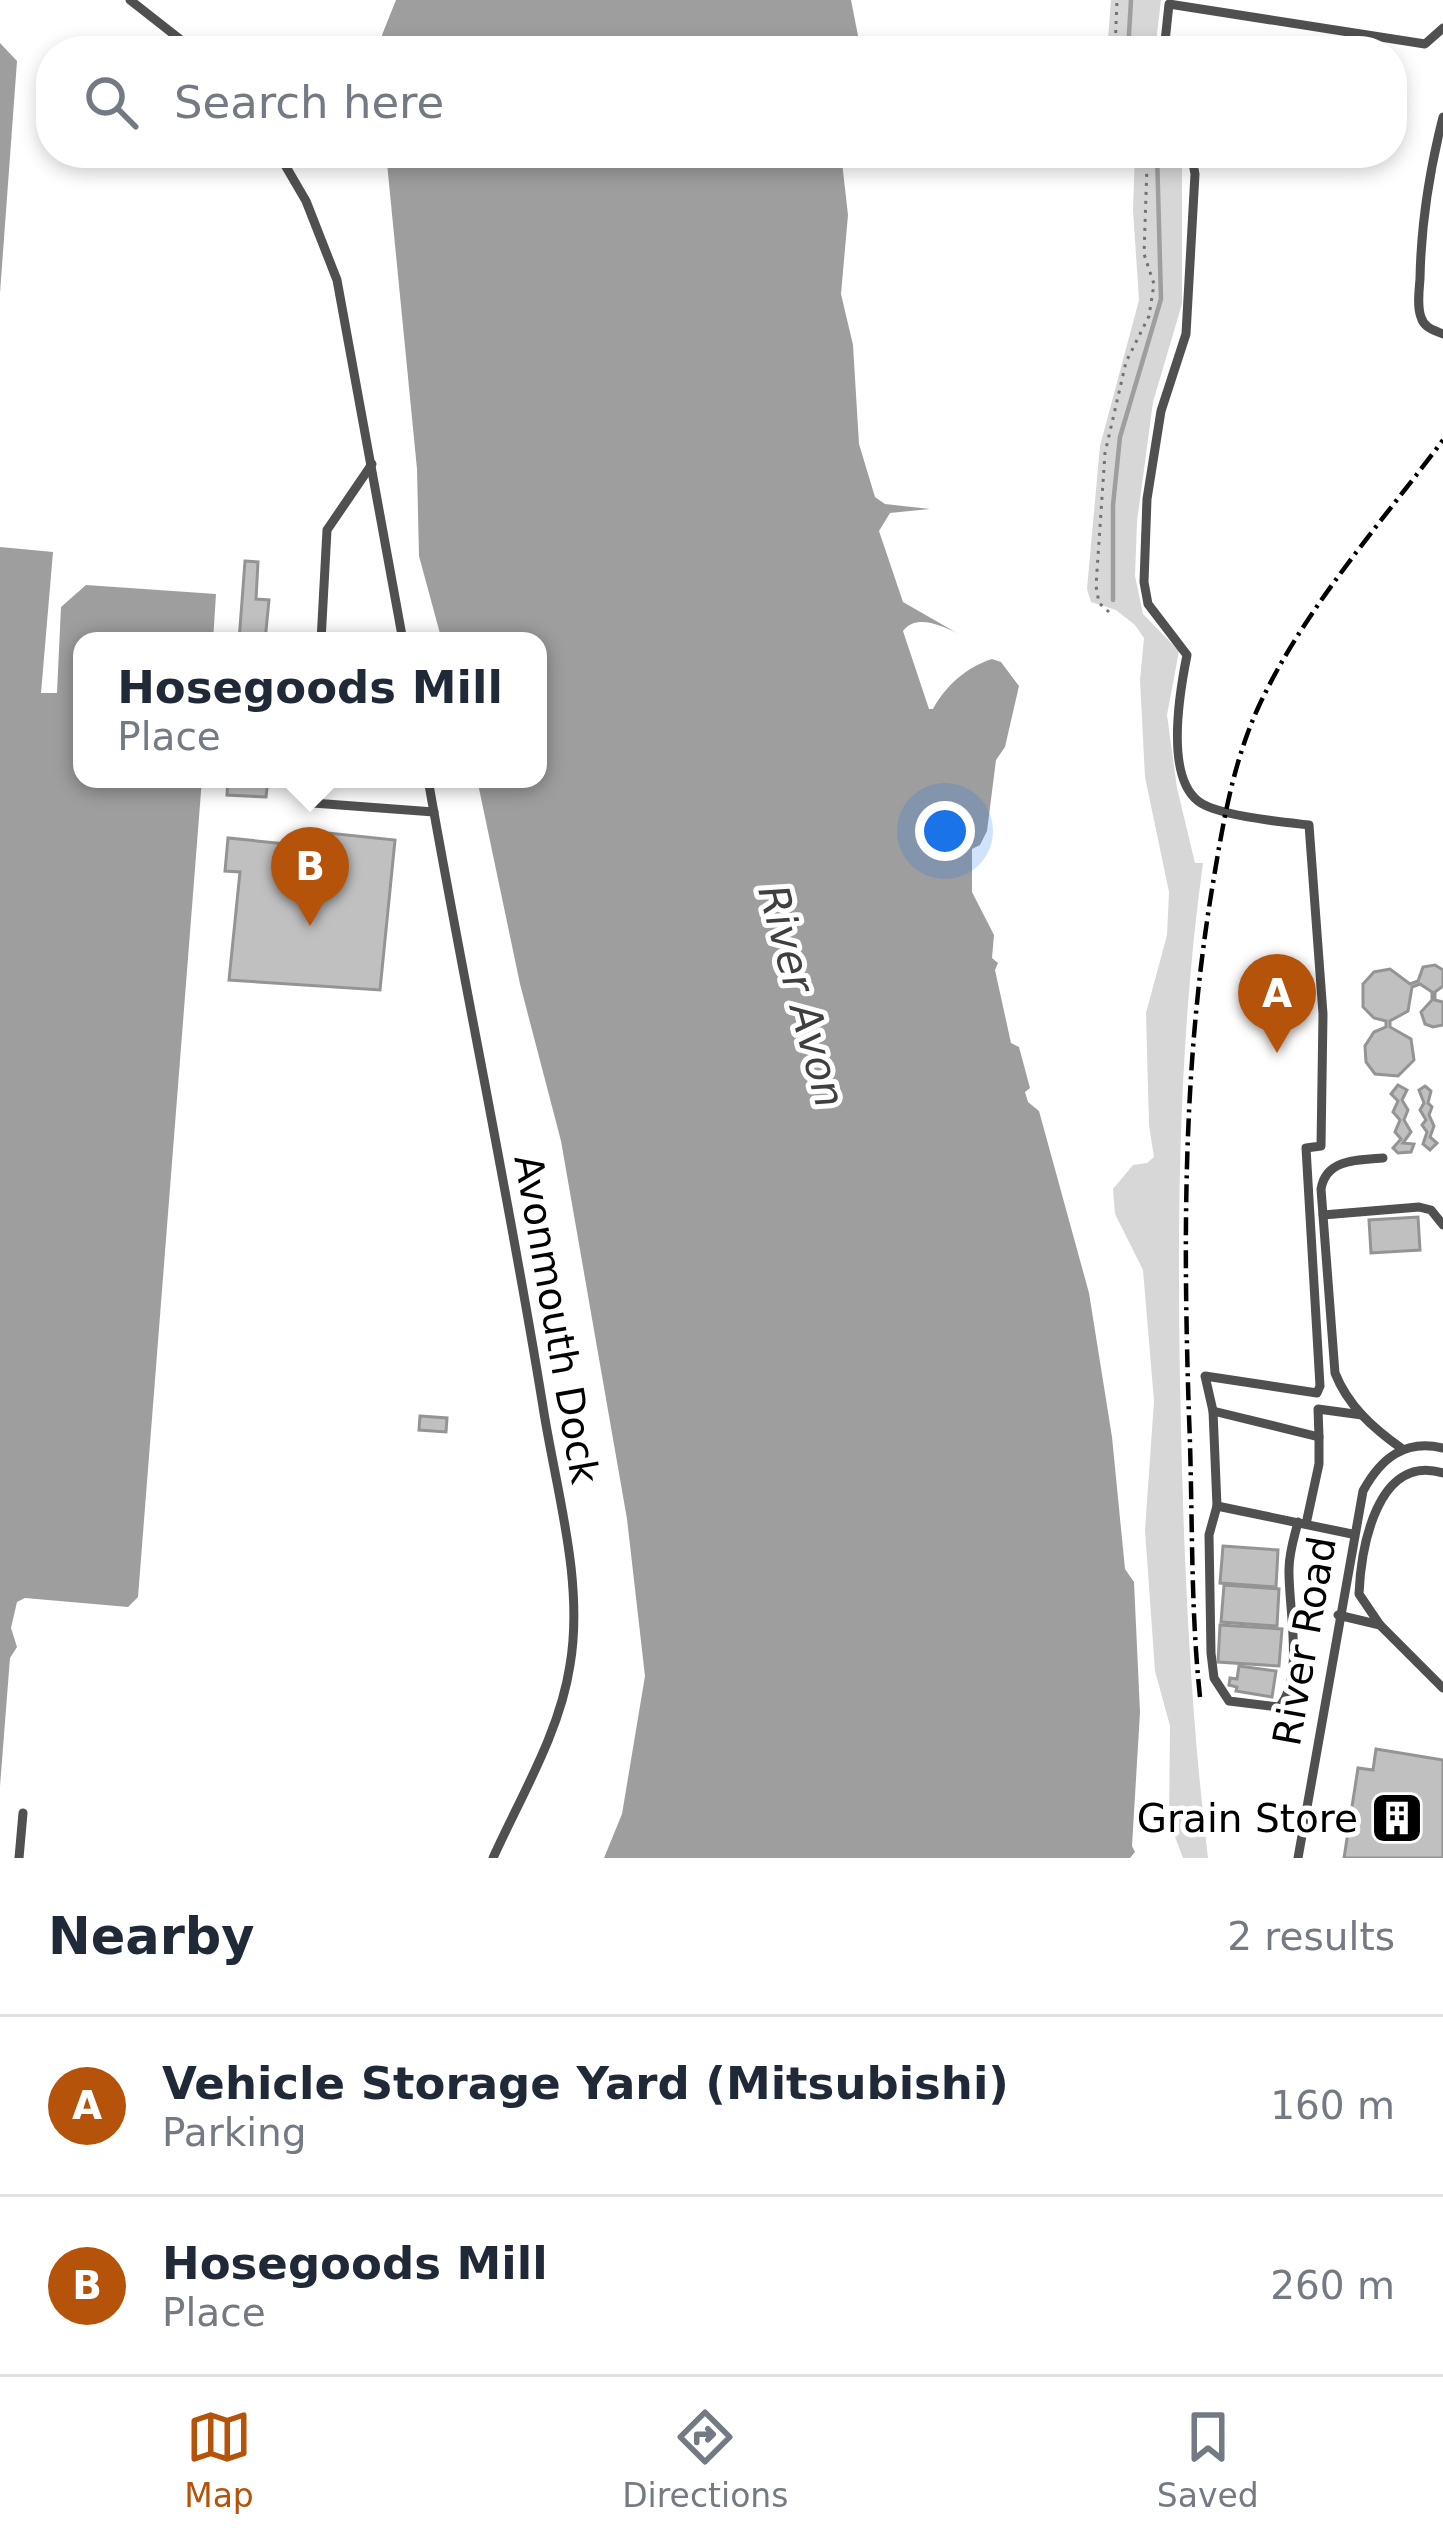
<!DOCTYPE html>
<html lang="en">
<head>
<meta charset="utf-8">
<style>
	:root { --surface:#fff; --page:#f6f6f7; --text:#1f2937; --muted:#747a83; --line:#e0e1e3; --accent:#b45309 }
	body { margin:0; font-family:"DejaVu Sans",sans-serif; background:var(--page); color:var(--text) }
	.you { position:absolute; left:945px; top:831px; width:42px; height:42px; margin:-30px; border:9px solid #fff; border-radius:50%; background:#1a73e8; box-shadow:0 0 0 18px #1a73e833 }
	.badge { display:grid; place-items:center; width:78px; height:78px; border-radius:50%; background:var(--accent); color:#fff; font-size:39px; font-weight:700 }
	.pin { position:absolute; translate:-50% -99px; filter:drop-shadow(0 3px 6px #0008) }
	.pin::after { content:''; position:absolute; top:63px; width:42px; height:36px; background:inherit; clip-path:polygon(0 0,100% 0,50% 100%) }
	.popup { position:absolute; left:73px; top:632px; width:474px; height:156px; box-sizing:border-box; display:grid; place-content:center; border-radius:24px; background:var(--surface); filter:drop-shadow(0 3px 9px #0005); font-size:39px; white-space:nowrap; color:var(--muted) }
	.popup b { font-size:45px; color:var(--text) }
	.popup::after { content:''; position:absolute; left:50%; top:100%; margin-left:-24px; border:24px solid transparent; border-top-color:var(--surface) }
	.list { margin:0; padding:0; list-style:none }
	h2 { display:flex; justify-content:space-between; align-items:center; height:156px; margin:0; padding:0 48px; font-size:51px }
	h2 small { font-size:39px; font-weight:400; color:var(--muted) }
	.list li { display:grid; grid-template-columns:78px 1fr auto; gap:36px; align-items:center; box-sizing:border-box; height:180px; padding:0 48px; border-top:3px solid var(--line) }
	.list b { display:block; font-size:45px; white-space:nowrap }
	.list p { margin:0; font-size:39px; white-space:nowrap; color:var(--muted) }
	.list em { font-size:39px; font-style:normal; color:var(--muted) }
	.icon { flex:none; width:66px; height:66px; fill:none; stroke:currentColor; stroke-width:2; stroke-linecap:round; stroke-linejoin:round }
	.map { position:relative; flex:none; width:1443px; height:1858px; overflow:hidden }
	.search { position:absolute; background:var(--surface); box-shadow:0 6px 18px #0003; left:36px; right:36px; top:36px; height:132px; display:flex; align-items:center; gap:30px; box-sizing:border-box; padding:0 42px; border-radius:48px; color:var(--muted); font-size:45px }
	.sheet { height:516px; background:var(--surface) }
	nav { display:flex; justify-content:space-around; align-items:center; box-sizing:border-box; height:168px; border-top:3px solid var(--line); background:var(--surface); font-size:33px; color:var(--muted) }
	nav a { display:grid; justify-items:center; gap:6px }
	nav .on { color:var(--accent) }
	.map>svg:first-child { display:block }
	.green { fill:#d7d7d7 }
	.water { fill:#9e9e9e }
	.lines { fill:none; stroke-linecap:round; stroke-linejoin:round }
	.stream { stroke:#9e9e9e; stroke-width:4.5 }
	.building { fill:#c0c0c0; stroke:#949494; stroke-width:3 }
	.path { stroke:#727272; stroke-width:3; stroke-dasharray:3 6; stroke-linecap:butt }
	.lane { stroke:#505050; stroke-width:9 }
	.rail { stroke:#000; stroke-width:4.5; stroke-dasharray:18 6 3 6; stroke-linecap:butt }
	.labels { text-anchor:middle; stroke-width:10; stroke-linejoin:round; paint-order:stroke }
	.street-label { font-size:39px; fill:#000; stroke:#fff }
	.poi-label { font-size:39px; fill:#000; stroke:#fff; text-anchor:end }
	.water-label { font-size:42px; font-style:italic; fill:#3f3f3f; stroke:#fff }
</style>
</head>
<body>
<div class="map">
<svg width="1443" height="1858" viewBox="0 0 1443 1858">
	<rect width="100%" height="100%" fill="#fff"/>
	<!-- green -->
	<g class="green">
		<polygon points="1111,0 1161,0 1155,51 1107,51"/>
		<path d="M1135,153H1182V304L1153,402L1137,522L1135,576L1143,614L1179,651L1167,715L1177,788L1195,863H1203C1179,1037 1177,1209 1180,1383C1183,1542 1189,1700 1208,1858H1183L1169,1821L1170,1726L1155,1671L1145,1530L1154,1401L1143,1270L1115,1214L1113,1189L1133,1165L1147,1163L1154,1157L1149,1125L1146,1013L1167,935L1169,892L1145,777L1140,680L1144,638L1135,625L1116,610L1091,602L1087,589L1100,446L1139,300L1133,210Z"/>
	</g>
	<!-- water -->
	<g class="water">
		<polygon points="396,0 851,0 861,51 383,51 382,35"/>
		<polygon points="0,43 17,61 0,293"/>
		<path d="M386,153H841L848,215L841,294L853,345L859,444L875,497L885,504L930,509L890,513L879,531L903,602L957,633C940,625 916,614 903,631L929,709H933C946,685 967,667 992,659L1001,662L1019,686L1005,747L996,760L987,831L980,845L972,849V892L994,935L992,958L998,963L995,970L1011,1043L1019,1047L1030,1088L1025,1092L1028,1102L1039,1111L1089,1293L1112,1437L1125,1569L1134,1582L1140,1712L1132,1846L1135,1852L1130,1858H604L622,1814L645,1676L627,1519L561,1141L520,984L477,779H538V641H442L419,556L417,469Z"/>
		<polygon points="0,547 53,552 41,693 57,693 61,607 86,585 216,594 213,641 82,641 82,779 202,779 138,1597 128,1607 25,1598 17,1602 11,1628 17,1647 10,1658 0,1786"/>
	</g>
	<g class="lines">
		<!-- stream -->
		<g class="stream">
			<polyline points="1128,51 1131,0"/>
			<polyline points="1113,600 1113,505 1120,437 1161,299 1157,153"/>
		</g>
	</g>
	<!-- building -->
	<g class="building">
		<polygon points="245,561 258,562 256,599 269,600 265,641 239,641"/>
		<polygon points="228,779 268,779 266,797 227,795"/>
		<polygon points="318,832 395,840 380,990 229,980 240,872 225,871 228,838 316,847"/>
		<polygon points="1435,965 1443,970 1443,986 1435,992 1435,1000 1443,1002 1443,1025 1433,1027 1425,1024 1421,1012 1432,1000 1432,992 1420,984 1412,987 1408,1011 1390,1021 1390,1027 1411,1039 1414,1060 1398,1076 1375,1074 1366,1062 1365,1046 1374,1032 1386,1027 1386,1021 1374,1018 1363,1007 1363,984 1374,972 1390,969 1410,984 1418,981 1423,967"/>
		<polygon points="1398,1085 1407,1090 1402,1100 1408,1110 1404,1120 1411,1132 1403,1143 1414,1144 1411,1152 1398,1153 1393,1148 1401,1139 1395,1132 1400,1120 1393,1112 1398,1101 1391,1094"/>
		<polygon points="1425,1086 1431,1091 1428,1103 1432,1107 1429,1115 1434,1126 1430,1137 1437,1143 1430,1150 1423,1144 1427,1132 1422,1125 1426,1120 1420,1110 1424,1103 1419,1090"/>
		<polygon points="1418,1217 1420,1250 1371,1253 1369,1220"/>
		<polygon points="420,1416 447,1418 446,1432 419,1430"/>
		<polygon points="1223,1546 1278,1550 1276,1587 1220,1583"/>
		<polygon points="1224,1585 1279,1589 1277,1626 1221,1622"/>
		<polygon points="1220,1625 1282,1629 1279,1666 1218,1662"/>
		<polygon points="1239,1666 1276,1671 1272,1697 1236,1691 1237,1687 1229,1685 1230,1678 1237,1679"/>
		<polygon points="1376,1749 1443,1760 1443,1858 1344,1858 1358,1768 1373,1770"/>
	</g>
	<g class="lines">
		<!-- path -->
		<g class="path">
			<polyline points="1115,51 1117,0"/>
			<polyline points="1109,612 1099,603 1096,586 1105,453 1126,362 1149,316 1154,284 1144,254 1147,166 1141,153"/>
		</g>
		<!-- lane -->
		<g class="lane">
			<polyline points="130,0 195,51"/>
			<polyline points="1164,51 1169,4 1425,44 1443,28"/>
			<path d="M1443,117C1429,172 1421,223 1420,279C1419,291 1417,307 1421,317C1424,328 1434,330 1443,334"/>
			<polyline points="278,153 306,201 337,280 403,641"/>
			<path d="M1191,153L1195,174L1186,334L1161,411L1147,499L1144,582L1148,604L1187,655C1180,690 1165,775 1198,801C1217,816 1283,822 1309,825L1323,1014L1321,1146L1306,1148L1320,1386L1317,1393L1205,1376L1213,1411L1217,1506L1209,1535L1211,1653L1214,1678L1229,1701L1279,1707C1305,1678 1288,1607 1289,1569C1289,1553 1294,1538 1298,1522"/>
			<polyline points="321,641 327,530 372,464"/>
			<polyline points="314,779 313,803 434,812"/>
			<path d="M428,779C465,990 510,1201 544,1413C557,1493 584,1583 570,1665C560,1732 521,1796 493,1858"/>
			<path d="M1383,1158C1357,1160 1326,1159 1321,1189L1335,1373C1348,1406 1373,1428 1401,1448"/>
			<polyline points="1323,1215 1419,1207 1431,1210 1443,1225"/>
			<polyline points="1213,1411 1319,1437 1319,1464 1306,1524"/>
			<polyline points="1319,1437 1318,1409 1362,1415"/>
			<polyline points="1217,1506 1352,1534"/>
			<polyline points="1338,1615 1380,1625 1443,1688"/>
			<path d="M1380,1625L1359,1594C1361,1548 1377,1453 1443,1473"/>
			<polyline points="19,1858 23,1813"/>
			<path d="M1298,1858L1363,1491C1381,1458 1405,1439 1443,1448"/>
		</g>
		<!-- rail -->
		<path class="rail" d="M1200,1697C1190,1604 1193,1510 1189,1416C1183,1237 1183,1060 1213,883C1223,823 1233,763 1258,708C1303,610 1379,526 1443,440"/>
	</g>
	<!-- icons -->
	<defs>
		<g id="building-square" transform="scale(2.7)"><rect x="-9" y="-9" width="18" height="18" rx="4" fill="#000" stroke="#fff"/><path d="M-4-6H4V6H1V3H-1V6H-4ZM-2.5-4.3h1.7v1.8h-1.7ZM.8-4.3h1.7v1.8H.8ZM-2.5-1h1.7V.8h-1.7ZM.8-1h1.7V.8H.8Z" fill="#fff"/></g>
	</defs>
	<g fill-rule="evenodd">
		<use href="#building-square" x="1397" y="1818"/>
	</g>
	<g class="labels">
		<!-- street labels -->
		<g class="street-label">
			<text transform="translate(557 1319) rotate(80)" y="14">Avonmouth Dock</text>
			<text transform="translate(1304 1641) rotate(-80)" y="14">River Road</text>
		</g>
		<!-- poi labels -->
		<g class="poi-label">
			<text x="1358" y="1832">Grain Store</text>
		</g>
		<!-- water labels -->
		<g class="water-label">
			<text transform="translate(802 996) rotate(75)" y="15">River Avon</text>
		</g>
	</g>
</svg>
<div class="you"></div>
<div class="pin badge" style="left:1277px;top:1053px">A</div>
<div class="pin badge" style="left:310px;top:926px">B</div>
<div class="popup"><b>Hosegoods Mill</b>Place</div>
<div class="search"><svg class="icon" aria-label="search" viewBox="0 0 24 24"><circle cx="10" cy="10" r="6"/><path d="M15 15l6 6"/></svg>Search here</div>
</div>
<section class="sheet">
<h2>Nearby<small>2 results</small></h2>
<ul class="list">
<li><span class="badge">A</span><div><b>Vehicle Storage Yard (Mitsubishi)</b><p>Parking</p></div><em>160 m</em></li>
<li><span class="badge">B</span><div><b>Hosegoods Mill</b><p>Place</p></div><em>260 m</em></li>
</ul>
</section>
<nav>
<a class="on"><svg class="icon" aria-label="map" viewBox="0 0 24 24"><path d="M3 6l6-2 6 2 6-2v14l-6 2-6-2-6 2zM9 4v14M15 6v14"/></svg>Map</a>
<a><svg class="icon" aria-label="directions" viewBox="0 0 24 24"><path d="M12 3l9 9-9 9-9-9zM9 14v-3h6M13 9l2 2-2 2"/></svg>Directions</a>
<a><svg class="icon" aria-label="saved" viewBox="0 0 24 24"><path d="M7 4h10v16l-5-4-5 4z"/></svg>Saved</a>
</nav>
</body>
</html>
